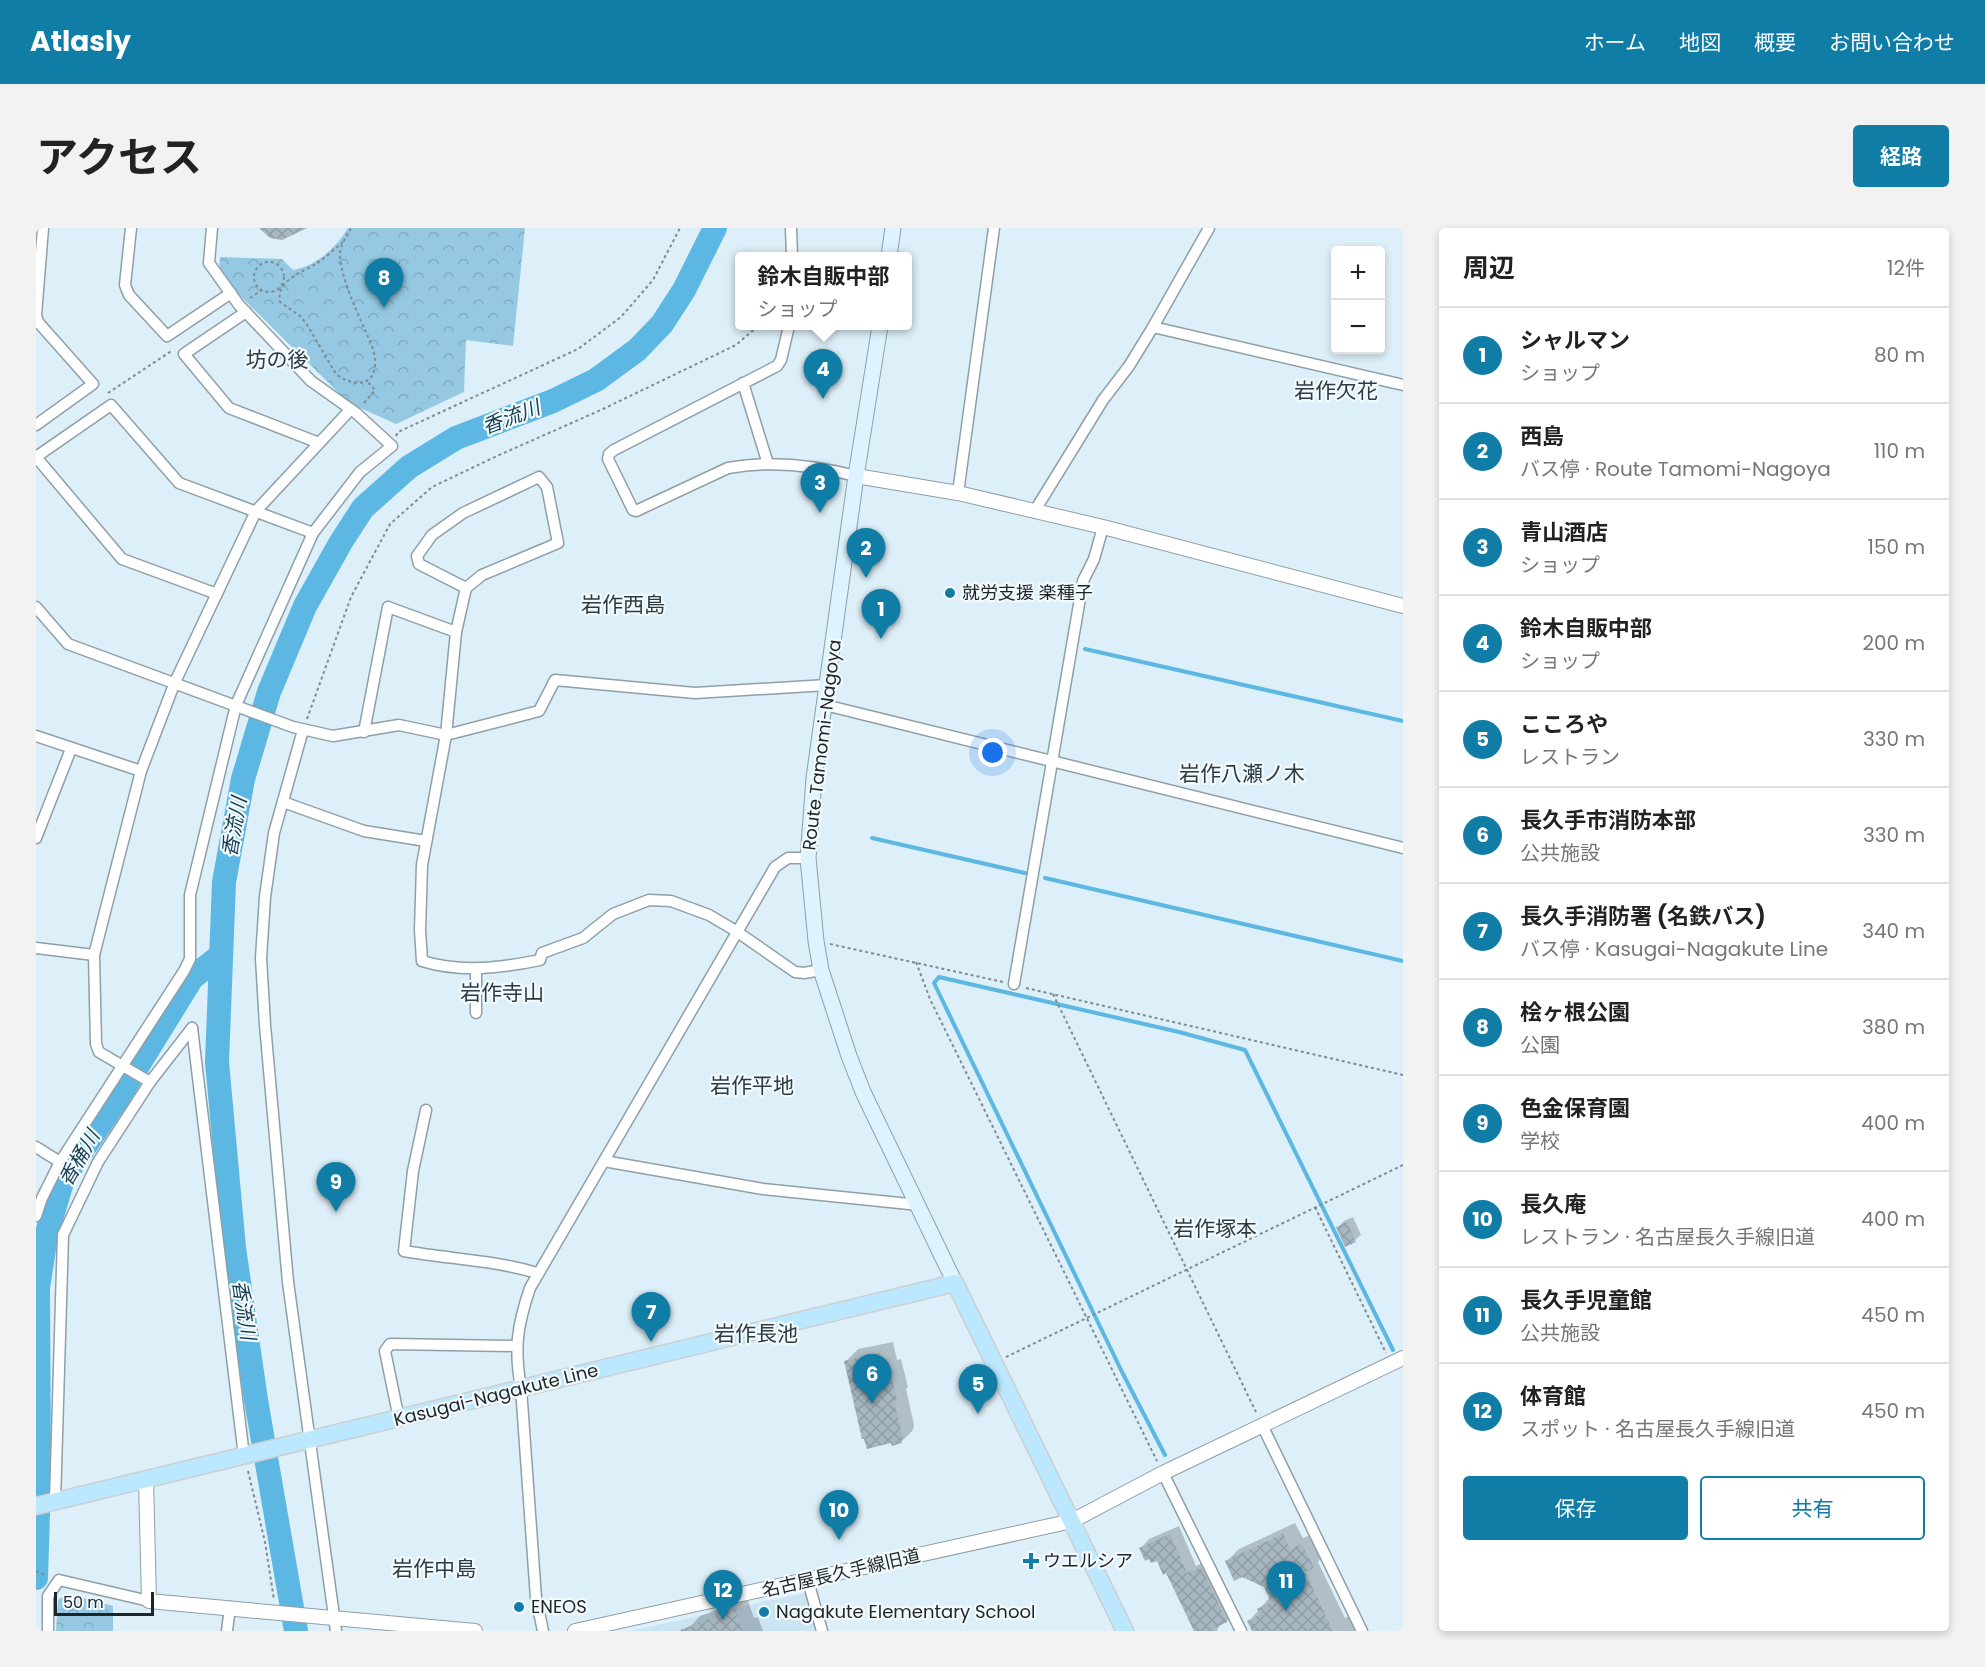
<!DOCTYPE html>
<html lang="ja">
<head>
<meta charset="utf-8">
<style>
	:root { --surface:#fff; --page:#f2f2f2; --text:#222; --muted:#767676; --line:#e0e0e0; --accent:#0f7da6 }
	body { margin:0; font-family:Poppins,"Noto Sans JP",sans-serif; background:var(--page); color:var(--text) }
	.controls { position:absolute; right:18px; top:18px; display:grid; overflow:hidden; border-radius:6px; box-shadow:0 3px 9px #0003 }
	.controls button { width:54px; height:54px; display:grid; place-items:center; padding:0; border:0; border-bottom:2px solid var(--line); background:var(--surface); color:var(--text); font:30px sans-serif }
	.scale { position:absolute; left:18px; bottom:15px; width:100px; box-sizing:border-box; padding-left:6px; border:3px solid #1e2428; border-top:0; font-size:16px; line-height:21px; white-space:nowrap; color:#1e2428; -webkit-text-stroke:4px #f3fafe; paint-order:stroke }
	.you { position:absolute; left:957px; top:525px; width:21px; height:21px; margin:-15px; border:4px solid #fff; border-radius:50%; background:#1a73e8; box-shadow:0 0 0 9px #1a73e833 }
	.badge { display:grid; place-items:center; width:39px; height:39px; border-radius:50%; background:var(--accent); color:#fff; font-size:20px; font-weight:700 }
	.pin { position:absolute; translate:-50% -50px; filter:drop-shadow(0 2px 3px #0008) }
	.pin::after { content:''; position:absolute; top:32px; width:21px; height:18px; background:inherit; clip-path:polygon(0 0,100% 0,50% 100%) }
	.popup { position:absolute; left:699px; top:24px; width:177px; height:78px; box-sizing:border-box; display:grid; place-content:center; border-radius:6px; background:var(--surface); filter:drop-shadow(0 2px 4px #0005); font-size:20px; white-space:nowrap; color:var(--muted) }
	.popup b { font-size:22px; color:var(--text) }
	.popup::after { content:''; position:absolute; left:50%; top:100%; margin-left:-12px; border:12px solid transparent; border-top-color:var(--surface) }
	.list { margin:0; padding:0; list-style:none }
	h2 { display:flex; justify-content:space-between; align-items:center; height:78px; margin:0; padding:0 24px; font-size:26px }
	h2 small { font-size:20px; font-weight:400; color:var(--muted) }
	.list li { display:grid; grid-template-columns:39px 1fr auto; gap:18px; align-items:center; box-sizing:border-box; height:96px; padding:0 24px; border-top:2px solid var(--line) }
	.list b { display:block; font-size:22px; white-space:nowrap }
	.list p { margin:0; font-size:20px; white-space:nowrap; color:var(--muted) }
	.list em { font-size:20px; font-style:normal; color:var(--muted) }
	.actions { display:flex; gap:12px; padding:18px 24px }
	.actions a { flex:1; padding:14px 0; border:2px solid var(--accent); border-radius:6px; text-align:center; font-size:21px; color:var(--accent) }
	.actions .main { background:var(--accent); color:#fff }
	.map { position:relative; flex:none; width:1367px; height:1403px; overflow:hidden; border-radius:6px }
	header { display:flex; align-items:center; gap:36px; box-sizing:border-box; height:84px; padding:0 30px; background:var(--accent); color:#fff }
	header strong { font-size:28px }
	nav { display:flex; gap:33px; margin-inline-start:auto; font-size:21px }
	.intro { display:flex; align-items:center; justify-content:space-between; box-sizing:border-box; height:144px; padding:0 36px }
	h1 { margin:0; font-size:42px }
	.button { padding:15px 27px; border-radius:6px; background:var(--accent); color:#fff; font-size:21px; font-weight:700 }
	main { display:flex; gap:36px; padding:0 36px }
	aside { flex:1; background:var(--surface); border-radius:6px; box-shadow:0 3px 9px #0003 }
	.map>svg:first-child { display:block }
	.built { fill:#cbe4f2 }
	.forest { fill:url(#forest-crowns) }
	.shadow { fill:#0003 }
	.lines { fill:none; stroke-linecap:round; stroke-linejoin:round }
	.stream { stroke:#5cb8e3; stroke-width:4 }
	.river { stroke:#5cb8e3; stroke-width:24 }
	.building { fill:url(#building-cross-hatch) }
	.minor-casing { stroke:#8f9fa8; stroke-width:13 }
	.tertiary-casing { stroke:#8f9fa8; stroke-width:16 }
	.secondary-casing { stroke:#8f9fa8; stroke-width:17 }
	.primary-casing { stroke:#cecfd0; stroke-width:19 }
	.path { stroke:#7f8b92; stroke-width:2; stroke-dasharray:3 3; stroke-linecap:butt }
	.minor { stroke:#fff; stroke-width:10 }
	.tertiary { stroke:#fff; stroke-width:14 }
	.secondary { stroke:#ddf4ff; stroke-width:15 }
	.primary { stroke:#bbe8ff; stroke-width:16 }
	.poi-dot { fill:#0f7da6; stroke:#f3fafe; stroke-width:2 }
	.labels { text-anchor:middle; stroke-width:4.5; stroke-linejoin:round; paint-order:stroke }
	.poi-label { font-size:18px; fill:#1e2428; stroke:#f3fafe; text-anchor:start }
	.street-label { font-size:18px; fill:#1e2428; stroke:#f3fafe }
	.water-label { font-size:20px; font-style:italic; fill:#143d4f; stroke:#f3fafe }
	.quarter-label { font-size:21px; fill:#2c3b42; stroke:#f3fafe }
</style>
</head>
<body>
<header>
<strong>Atlasly</strong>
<nav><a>ホーム</a><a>地図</a><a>概要</a><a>お問い合わせ</a></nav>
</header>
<div class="intro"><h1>アクセス</h1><a class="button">経路</a></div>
<main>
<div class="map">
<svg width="1367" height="1403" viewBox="0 0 1367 1403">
	<defs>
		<pattern id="forest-crowns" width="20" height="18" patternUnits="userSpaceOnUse" patternTransform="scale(1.5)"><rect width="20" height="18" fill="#95c9e3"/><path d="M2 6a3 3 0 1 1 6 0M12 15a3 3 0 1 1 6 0" fill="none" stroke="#80acc3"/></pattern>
		<pattern id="building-cross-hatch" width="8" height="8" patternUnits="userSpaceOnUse" patternTransform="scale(1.5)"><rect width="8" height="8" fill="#a7b7c1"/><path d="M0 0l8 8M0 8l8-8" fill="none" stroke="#8f9da6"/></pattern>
	</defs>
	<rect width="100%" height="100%" fill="#ddeff8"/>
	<!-- built -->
	<polygon class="built" points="769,1365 781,1403 594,1403"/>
	<!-- forest -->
	<g class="forest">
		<path d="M312,0H489L477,118L430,112L428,164L360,196L313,175L183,47L184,29L246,31L257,42C280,38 300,20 312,0Z"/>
		<polygon points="31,1366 77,1378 77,1403 20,1403 22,1372"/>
	</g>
	<!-- shadow -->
	<g class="shadow">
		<polygon points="1317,989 1325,1007 1319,1012 1302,999 1308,993"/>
		<polygon points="857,1114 861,1132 865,1131 872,1159 870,1161 878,1197 877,1202 865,1214 809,1134 822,1121"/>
		<polygon points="1259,1295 1267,1310 1279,1305 1289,1326 1282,1334 1309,1390 1315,1387 1321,1403 1219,1403 1213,1393 1234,1369 1230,1358 1190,1334 1203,1321"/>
		<polygon points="1143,1298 1160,1338 1174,1331 1199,1384 1191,1393 1184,1396 1181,1403 1159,1403 1131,1343 1122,1331 1105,1320 1113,1311"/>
		<polygon points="711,1370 718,1390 722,1389 727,1403 650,1403 664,1388"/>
	</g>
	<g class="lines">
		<!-- stream -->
		<g class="stream">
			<polyline points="1049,421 1367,493"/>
			<polyline points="836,610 989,645"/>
			<polyline points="1009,650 1367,733"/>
			<polyline points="1129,1227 1086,1144 898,755 903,749 1143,804 1209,822 1357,1122"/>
		</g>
		<!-- river -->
		<g class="river">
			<polyline points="0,1350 3,1253 2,1060 10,1008 27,951 82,870 156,750 184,728"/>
			<polyline points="260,1403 220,1172 198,1020 181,834 188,654 207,551 233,464 269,378 305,314 327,280 373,239 420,210 517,173 560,152 601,122 626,96 648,62 679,0"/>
		</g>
	</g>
	<!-- building -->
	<g class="building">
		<polygon points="223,0 271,0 246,12 234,10"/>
		<polygon points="1311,994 1320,1014 1309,1019 1300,999"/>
		<polygon points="845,1125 849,1143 854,1142 861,1172 858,1173 867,1211 865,1212 866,1215 856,1218 855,1215 831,1221 828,1211 826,1211 808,1133"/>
		<polygon points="1134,1306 1151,1345 1165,1339 1191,1394 1177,1401 1176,1403 1158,1403 1130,1345 1127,1347 1121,1333 1115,1335 1113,1331 1109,1333 1103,1320"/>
		<polygon points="1247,1306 1254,1321 1266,1316 1278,1340 1269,1344 1297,1403 1216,1403 1211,1393 1224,1387 1221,1381 1235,1374 1228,1359 1206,1349 1198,1353 1189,1333"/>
		<polygon points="699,1381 707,1403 645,1403 644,1402"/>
	</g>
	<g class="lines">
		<!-- minor casing -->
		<g class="minor-casing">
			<g id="minor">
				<polyline points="95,0 89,57 93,67 131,108 195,65"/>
				<polyline points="755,0 756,28"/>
				<polyline points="210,84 148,126 193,180 283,215"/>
				<path d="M753,98L745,132L741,138L578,222L573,226L572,231L597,282L600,283L692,240C735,232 778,237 820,248"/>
				<polyline points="1117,99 1367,157"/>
				<polyline points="707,155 732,236"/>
				<polyline points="0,197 57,156 2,94 0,87 7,0"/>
				<polyline points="922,265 958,0"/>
				<polyline points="998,284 1067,172 1093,138 1117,99 1173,0"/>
				<polyline points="181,366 86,331 0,229 75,177 143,255 277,305"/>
				<polyline points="0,379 32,416 257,499 297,508 363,497 410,507 503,483 519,452 659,465 791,457"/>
				<polyline points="420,404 430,360 446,347 522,315 511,259 503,249 427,285 396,307 381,328 383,336 430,360"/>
				<polyline points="789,477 1367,620"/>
				<polyline points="267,502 238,605 229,669 225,730 229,797 252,1054 300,1403"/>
				<path d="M328,504L352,379L420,404L410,507L386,637L384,702L386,733C425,745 465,740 504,732L506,725L547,710L577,686L613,672L635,673L673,687L700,703L759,744L768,745L785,742"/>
				<polyline points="0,508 105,543"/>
				<polyline points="247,574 328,603 390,613"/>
				<polyline points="0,610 35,521"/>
				<polyline points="0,720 58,727"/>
				<polyline points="440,741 440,785"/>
				<polyline points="978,756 1047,353 1058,331 1067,299"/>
				<polyline points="156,800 208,1228"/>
				<polyline points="114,854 63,824 60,816 58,727 105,543 139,454 220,283 314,182"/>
				<path d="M390,882L377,943L368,1023C413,1031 458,1032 501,1045"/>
				<polyline points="0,919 24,934"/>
				<polyline points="568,933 727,961 883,977"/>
				<polyline points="0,988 6,970 24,934 148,743 154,731 154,667 200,477 277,305 324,244 356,218 320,185 275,153 203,77 173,35 176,0"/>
				<polyline points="363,1191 349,1123 354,1116 481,1118"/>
				<polyline points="1226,1197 1326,1403"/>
				<polyline points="1127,1245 1205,1403"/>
				<polyline points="19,1274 27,1007 62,934 114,854 156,800"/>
				<polyline points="772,1353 786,1403"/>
				<polyline points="12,1403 12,1368 23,1352 113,1373"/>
				<polyline points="191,1403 194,1379"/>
				<path d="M507,1403L500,1370L485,1160C478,1121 481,1098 494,1060L739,639L752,630H772"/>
			</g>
		</g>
		<!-- tertiary casing -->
		<g class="tertiary-casing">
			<g id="tertiary">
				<polyline points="820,248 922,265 1067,299 1367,378"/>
				<polyline points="110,1252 113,1373 439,1403"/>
				<polyline points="539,1403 1036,1293 1127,1245 1367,1130"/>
			</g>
		</g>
		<!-- secondary casing -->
		<g class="secondary-casing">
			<g id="secondary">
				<polyline points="853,28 857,0"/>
				<polyline points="844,98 820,248 778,550 772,630 780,713 785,742 813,828 827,864 919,1055"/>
			</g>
		</g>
		<!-- primary casing -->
		<g class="primary-casing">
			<polyline id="primary" points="0,1278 919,1055 1089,1403"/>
		</g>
		<!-- path -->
		<g class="path">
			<path d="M307,14C299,21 290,29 281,35C266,45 240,52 244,74L264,88L270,95L300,146C317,159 340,160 339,133C339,122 333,111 329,102C320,82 304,47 304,26C304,17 311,8 315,0"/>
			<circle cx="233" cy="49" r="15"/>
			<polyline points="214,70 226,62"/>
			<polyline points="72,165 137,122"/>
			<polyline points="328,175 339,162 331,153"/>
			<polyline points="360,208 362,204 542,121 585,89 617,52 644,0"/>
			<polyline points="271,491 315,369 354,296 396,259 461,228 567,181 700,117 722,98"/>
			<polyline points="794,716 967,754"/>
			<polyline points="880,734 894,771 1121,1233"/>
			<polyline points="990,760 1367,847"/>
			<polyline points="1017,766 1220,1184"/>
			<polyline points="1279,979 1350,1125"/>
			<polyline points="970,1129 1367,937"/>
			<polyline points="212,1243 229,1314 238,1372"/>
			<polyline points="0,1343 11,1348"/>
		</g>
		<!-- minor -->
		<use href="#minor" class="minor"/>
		<!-- tertiary -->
		<use href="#tertiary" class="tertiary"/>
		<!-- secondary -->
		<use href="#secondary" class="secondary"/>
		<!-- primary -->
		<use href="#primary" class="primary"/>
	</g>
	<!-- markers -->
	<g class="poi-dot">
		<circle cx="914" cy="365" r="6"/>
		<path d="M992 1324h6v6h6v6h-6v6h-6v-6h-6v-6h6z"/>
		<circle cx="483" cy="1379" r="6"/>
		<circle cx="728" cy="1384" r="6"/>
	</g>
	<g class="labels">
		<!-- poi labels -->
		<g class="poi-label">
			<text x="926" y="371">就労支援 楽種子</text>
			<text x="1007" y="1339">ウエルシア</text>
			<text x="495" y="1385">ENEOS</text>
			<text x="740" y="1390">Nagakute Elementary School</text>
		</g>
		<!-- street labels -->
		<g class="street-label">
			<text transform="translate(786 517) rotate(-83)" y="6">Route Tamomi-Nagoya</text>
			<text transform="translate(460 1167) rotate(-14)" y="6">Kasugai-Nagakute Line</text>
			<text transform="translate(805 1345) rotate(-13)" y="6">名古屋長久手線旧道</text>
		</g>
		<!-- water labels -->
		<g class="water-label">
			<text transform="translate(475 189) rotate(-21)" y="7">香流川</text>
			<text transform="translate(198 599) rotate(-80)" y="7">香流川</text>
			<text transform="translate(43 930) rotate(-60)" y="7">香桶川</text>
			<text transform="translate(208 1082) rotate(81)" y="7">香流川</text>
		</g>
		<!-- quarter labels -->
		<g class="quarter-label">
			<text x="241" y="139">坊の後</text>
			<text x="1300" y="170">岩作欠花</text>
			<text x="587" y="384">岩作西島</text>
			<text x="1206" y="553">岩作八瀬ノ木</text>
			<text x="466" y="772">岩作寺山</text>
			<text x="716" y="865">岩作平地</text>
			<text x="1179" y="1008">岩作塚本</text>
			<text x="720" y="1113">岩作長池</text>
			<text x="398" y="1348">岩作中島</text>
		</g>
	</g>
</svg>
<div class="controls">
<button>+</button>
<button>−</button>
</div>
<div class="scale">50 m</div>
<div class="you"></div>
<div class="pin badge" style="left:845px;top:411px">1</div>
<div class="pin badge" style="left:830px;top:350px">2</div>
<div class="pin badge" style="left:784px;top:285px">3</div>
<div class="pin badge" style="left:787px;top:171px">4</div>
<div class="popup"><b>鈴木自販中部</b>ショップ</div>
<div class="pin badge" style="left:942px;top:1186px">5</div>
<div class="pin badge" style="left:836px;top:1176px">6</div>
<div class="pin badge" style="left:615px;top:1114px">7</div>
<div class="pin badge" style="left:348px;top:80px">8</div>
<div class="pin badge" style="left:300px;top:984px">9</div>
<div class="pin badge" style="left:803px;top:1312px">10</div>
<div class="pin badge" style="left:1250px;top:1383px">11</div>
<div class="pin badge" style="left:687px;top:1392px">12</div>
</div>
<aside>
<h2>周辺<small>12件</small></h2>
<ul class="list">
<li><span class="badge">1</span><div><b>シャルマン</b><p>ショップ</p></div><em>80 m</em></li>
<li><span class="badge">2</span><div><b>西島</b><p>バス停 · Route Tamomi-Nagoya</p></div><em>110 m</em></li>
<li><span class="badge">3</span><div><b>青山酒店</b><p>ショップ</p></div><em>150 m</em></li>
<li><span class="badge">4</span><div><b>鈴木自販中部</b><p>ショップ</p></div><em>200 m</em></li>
<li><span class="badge">5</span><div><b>こころや</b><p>レストラン</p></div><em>330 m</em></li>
<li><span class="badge">6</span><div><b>長久手市消防本部</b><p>公共施設</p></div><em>330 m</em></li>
<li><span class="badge">7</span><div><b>長久手消防署 (名鉄バス)</b><p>バス停 · Kasugai-Nagakute Line</p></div><em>340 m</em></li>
<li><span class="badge">8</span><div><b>桧ヶ根公園</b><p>公園</p></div><em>380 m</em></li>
<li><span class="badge">9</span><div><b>色金保育園</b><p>学校</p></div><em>400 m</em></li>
<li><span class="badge">10</span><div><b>長久庵</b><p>レストラン · 名古屋長久手線旧道</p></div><em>400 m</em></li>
<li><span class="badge">11</span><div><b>長久手児童館</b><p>公共施設</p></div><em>450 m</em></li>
<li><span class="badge">12</span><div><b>体育館</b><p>スポット · 名古屋長久手線旧道</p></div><em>450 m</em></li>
</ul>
<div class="actions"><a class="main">保存</a><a>共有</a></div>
</aside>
</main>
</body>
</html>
